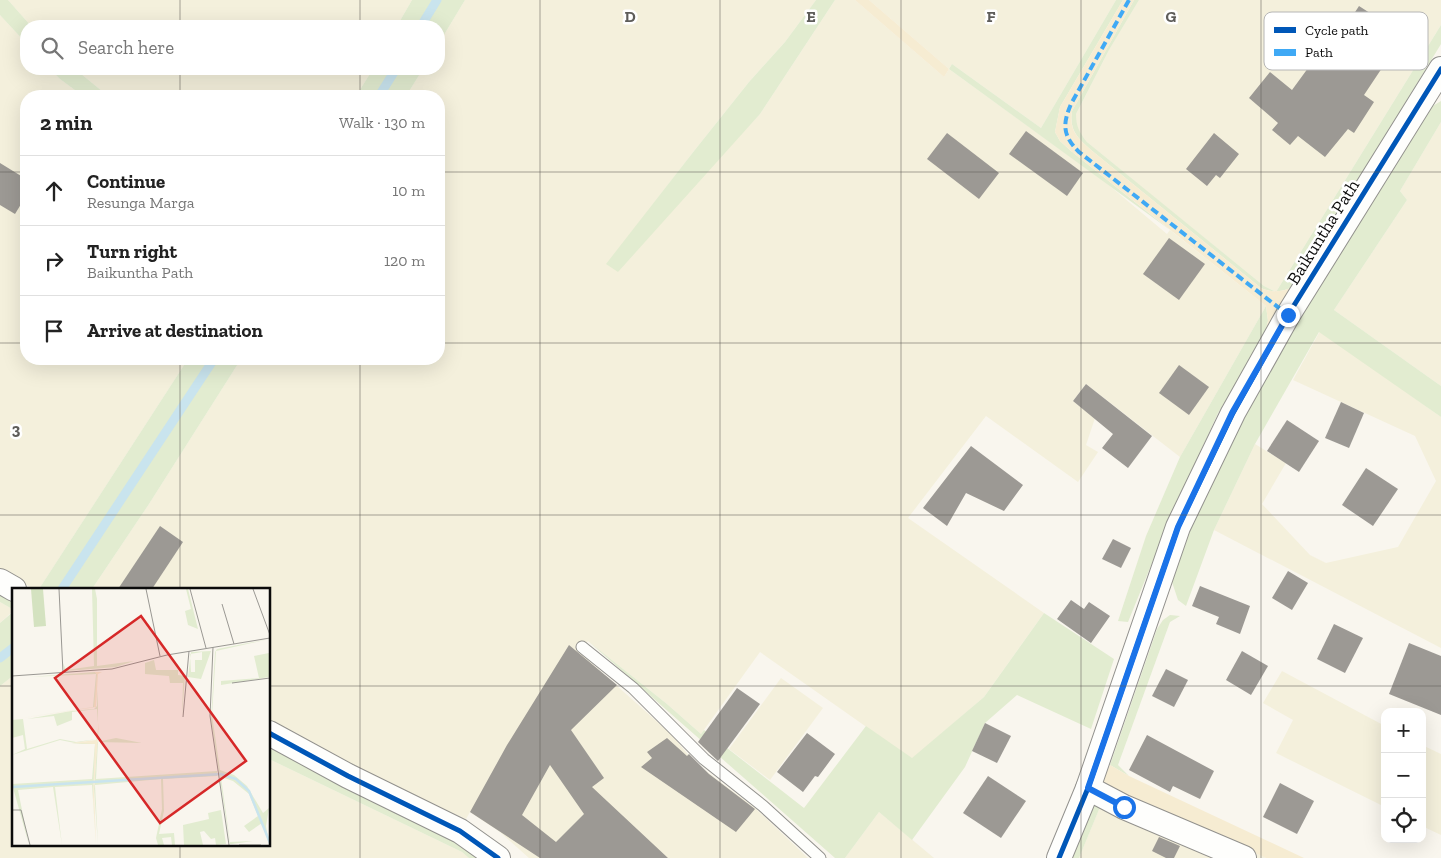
<!DOCTYPE html>
<html lang="en">
<head>
<meta charset="utf-8">
<style>
	:root { --surface:#fff; --page:#f2f2f2; --text:#222; --muted:#767676; --line:#e0e0e0 }
	body { margin:0; font-family:"Zilla Slab",serif; background:var(--page); color:var(--text) }
	.controls { position:absolute; right:15px; bottom:15px; display:grid; overflow:hidden; border-radius:10px; box-shadow:0 5px 20px #0002 }
	.controls button { width:45px; height:45px; display:grid; place-items:center; padding:0; border:0; border-bottom:1px solid var(--line); background:var(--surface); color:var(--text); font:25px sans-serif }
	.stop { position:absolute; width:15px; height:15px; margin:-11px; border:4px solid #1a73e8; border-radius:50%; background:#fff }
	.stop.end { background:#1a73e8; border-color:#fff; box-shadow:0 1px 5px #0008 }
	.list { margin:0; padding:0; list-style:none }
	h2 { display:flex; justify-content:space-between; align-items:center; height:65px; margin:0; padding:0 20px; font-size:21px }
	h2 small { font-size:16px; font-weight:400; color:var(--muted) }
	.list li { display:grid; grid-template-columns:32px 1fr auto; gap:15px; align-items:center; box-sizing:border-box; height:70px; padding:0 20px; border-top:1px solid var(--line) }
	.list b { display:block; font-size:19px; white-space:nowrap }
	.list p { margin:0; font-size:16px; white-space:nowrap; color:var(--muted) }
	.list em { font-size:16px; font-style:normal; color:var(--muted) }
	.icon { flex:none; width:28px; height:28px; fill:none; stroke:currentColor; stroke-width:2; stroke-linecap:round; stroke-linejoin:round }
	.map { position:relative; flex:none; width:1441px; height:858px; overflow:hidden }
	.search { position:absolute; background:var(--surface); box-shadow:0 5px 20px #0002; left:20px; top:20px; width:425px; height:55px; display:flex; align-items:center; gap:12px; box-sizing:border-box; padding:0 18px; border-radius:20px; color:var(--muted); font-size:19px }
	.panel { position:absolute; background:var(--surface); box-shadow:0 5px 20px #0002; left:20px; top:90px; width:425px; height:275px; border-radius:20px }
	.map>svg:first-child { display:block }
	.farmland { fill:#f4f0dc }
	.green { fill:#e2ecd0 }
	.sand { fill:#f6ecd2 }
	.lines { fill:none; stroke-linecap:round; stroke-linejoin:round }
	.stream { stroke:#c9e4ee; stroke-width:9 }
	.building { fill:#9c9994; fill-rule:evenodd }
	.service-casing { stroke:#92918d; stroke-width:13 }
	.minor-casing { stroke:#92918d; stroke-width:26 }
	.service { stroke:#fefefc; stroke-width:11 }
	.minor { stroke:#fefefc; stroke-width:24 }
	.quiet { stroke:#3fa9f5; stroke-width:4; stroke-dasharray:8 4; stroke-linecap:butt }
	.cycleway-casing { stroke:#fff; stroke-width:8 }
	.cycleway { stroke:#0057b8; stroke-width:5 }
	.route { stroke:#1a73e8; stroke-width:6 }
	.grid { fill:none; stroke:#5e5d5a; stroke-width:1; stroke-opacity:0.55 }
	.labels { text-anchor:middle; stroke-width:5; stroke-linejoin:round; paint-order:stroke }
	.street-label { font-size:18px; fill:#0b0b0b; stroke:#fff }
	.inset-river { fill:none; stroke:#c9e4ee; stroke-width:2.5 }
	.inset-road { fill:none; stroke:#9a9893; stroke-width:1 }
	.view { fill:#d62828; fill-opacity:0.15; stroke:#d62828; stroke-width:2.5 }
	.inset-edge { fill:none; stroke:#0b0b0b; stroke-width:2.5 }
	.key { fill:#fff; stroke:#b6b6b6; stroke-width:1 }
	.key-label { font-size:14px; fill:#0b0b0b }
	.grid-label { font-size:16px; text-anchor:middle; font-weight:bold; fill:#5e5d5a; stroke:#fff; stroke-width:5; stroke-linejoin:round; paint-order:stroke }
</style>
</head>
<body>
<div class="map">
<svg width="1441" height="858" viewBox="0 0 1441 858">
	<rect width="100%" height="100%" fill="#f9f6ee"/>
	<!-- farmland -->
	<g class="farmland">
		<polygon points="8,0 412,0 397,26 31,26"/>
		<polygon points="465,0 816,0 785,42 749,82 694,151 607,264 714,163 760,114 835,0 855,0 944,77 949,69 869,0 1116,0 1041,128 952,64 949,69 1105,182 1167,234 1170,230 1266,306 1180,457 1086,384 1073,401 1095,418 1086,445 1098,452 1078,482 986,416 908,518 1044,613 984,697 912,759 760,652 701,734 667,704 588,641 579,652 672,735 694,762 755,808 808,858 529,858 500,832 470,812 466,819 352,769 269,725 269,589 92,589 149,504 241,359 439,359 439,96 406,96 423,69 439,69 439,43"/>
		<polygon points="1139,0 1441,0 1441,25 1276,292 1264,286 1149,193 1087,142 1079,132 1076,125 1076,114 1109,50"/>
		<polygon points="0,15 26,43 26,69 50,69 60,79 83,96 26,96 26,359 188,359 39,589 34,589 0,570"/>
		<polygon points="75,69 373,69 356,96 108,96"/>
		<polygon points="1441,122 1441,386 1334,310 1407,200 1400,191"/>
		<polygon points="1320,331 1441,417 1441,648 1214,530 1255,444 1286,463 1262,504 1310,555 1326,563 1398,547 1436,481 1415,436 1293,380"/>
		<polygon points="0,602 14,610 0,623"/>
		<polygon points="1282,671 1385,726 1385,807 1276,753 1293,720 1263,703"/>
		<polygon points="14,675 14,844 269,844 269,759 462,852 469,858 0,858 0,686"/>
		<polygon points="781,678 823,708 770,780 729,749"/>
		<polygon points="1422,745 1441,754 1441,835 1422,826"/>
		<polygon points="1119,791 1266,858 1079,858 1105,795"/>
		<polygon points="879,812 934,858 845,858"/>
	</g>
	<!-- green -->
	<g class="green">
		<polygon points="0,0 8,0 31,26 26,26 26,43 0,15"/>
		<polygon points="412,0 465,0 439,43 439,26 397,26"/>
		<polygon points="816,0 835,0 760,114 618,272 606,264 694,151 749,82 785,42"/>
		<polygon points="1116,0 1123,0 1060,107 1055,132 1060,141 1071,151 1170,230 949,69 952,64 1041,128"/>
		<path d="M1134,0H1139L1109,50L1076,114C1076,126 1079,132 1087,142L1264,286L1276,292L1441,25V44L1293,287C1281,292 1273,293 1261,288L1091,150C1078,138 1069,131 1072,111Z"/>
		<polygon points="50,69 75,69 108,96 83,96 60,79"/>
		<polygon points="373,69 423,69 406,96 356,96"/>
		<polygon points="1441,101 1441,122 1400,191 1407,200 1334,310 1441,386 1441,417 1319,332 1255,444 1214,530 1186,606 1178,600 1172,582 1196,514 1228,449 1298,316 1431,107"/>
		<polygon points="1266,306 1268,321 1264,337 1218,413 1172,514 1128,622 1118,621 1146,536 1180,457"/>
		<polygon points="188,359 241,359 149,504 92,589 39,589"/>
		<polygon points="0,592 14,600 14,610 0,602"/>
		<polygon points="14,611 14,675 0,686 0,623"/>
		<polygon points="1044,613 1114,659 1091,729 1017,695 985,723 965,767 912,840 879,812 845,858 835,858 588,641 667,704 701,734 704,730 804,808 866,726 912,758 984,697"/>
		<polygon points="1170,615 1180,616 1170,622 1118,765 1129,776 1110,765 1157,629 1163,620"/>
		<polygon points="269,742 432,823 484,858 469,858 462,852 269,759"/>
		<polygon points="1098,790 1105,795 1079,858 1069,858"/>
	</g>
	<!-- sand -->
	<g class="sand">
		<polygon points="855,0 869,0 949,69 944,77"/>
		<path d="M1123,0H1134L1072,111C1069,131 1077,137 1091,150L1261,288C1273,293 1281,292 1293,287L1264,337L1268,321L1266,306L1071,151L1060,141L1055,132L1060,107Z"/>
		<polygon points="1110,765 1129,776 1304,858 1266,858 1119,791 1098,790"/>
	</g>
	<g class="lines">
		<!-- stream -->
		<g class="stream">
			<polyline points="421,26 437,0"/>
			<polyline points="379,96 396,69"/>
			<polyline points="62,589 214,359"/>
			<polyline points="0,658 14,647"/>
		</g>
	</g>
	<!-- building -->
	<g class="building">
		<polygon points="1359,6 1404,35 1364,95 1374,102 1354,133 1348,129 1325,157 1298,136 1290,145 1272,130 1278,123 1249,98 1270,72 1292,90 1311,64 1318,69"/>
		<polygon points="1026,131 1083,173 1067,196 1009,154"/>
		<polygon points="947,133 999,173 979,199 927,159"/>
		<polygon points="1214,133 1239,154 1220,178 1216,175 1207,186 1186,169"/>
		<polygon points="0,163 26,179 26,196 15,214 0,205"/>
		<polygon points="1169,238 1205,264 1179,300 1143,274"/>
		<polygon points="1179,365 1209,387 1189,415 1159,393"/>
		<polygon points="1086,384 1152,436 1128,468 1102,448 1113,434 1073,401"/>
		<polygon points="1341,402 1364,413 1349,448 1325,438"/>
		<polygon points="1287,420 1319,441 1299,472 1267,451"/>
		<polygon points="971,446 1023,485 1004,511 966,493 947,526 923,508"/>
		<polygon points="1366,468 1398,489 1373,526 1342,505"/>
		<polygon points="160,526 183,542 152,589 118,589"/>
		<polygon points="1113,539 1131,548 1121,568 1102,559"/>
		<polygon points="1288,571 1308,583 1292,610 1272,598"/>
		<polygon points="1200,586 1250,606 1240,634 1216,624 1219,617 1192,606"/>
		<polygon points="1071,600 1084,609 1089,602 1110,616 1091,643 1057,619"/>
		<polygon points="1334,624 1363,638 1345,673 1317,659"/>
		<polygon points="1409,643 1441,656 1441,715 1389,694"/>
		<path d="M569,645L617,685L571,730L604,778L592,787L668,858H540L470,812L507,745ZM550,765L584,814L556,842L522,815Z"/>
		<polygon points="1242,651 1268,666 1251,695 1226,680"/>
		<polygon points="1166,669 1188,680 1174,707 1152,696"/>
		<polygon points="737,688 760,704 718,761 698,742"/>
		<polygon points="985,723 1011,736 997,763 972,751"/>
		<polygon points="807,733 835,754 818,777 815,776 803,792 777,772"/>
		<polygon points="1147,735 1214,771 1200,799 1173,786 1170,792 1129,770"/>
		<polygon points="667,738 687,756 689,754 709,774 755,809 736,832 641,767 652,758 647,752"/>
		<polygon points="988,776 1026,801 1001,838 963,813"/>
		<polygon points="1280,783 1314,801 1297,834 1263,817"/>
		<polygon points="1159,837 1180,846 1174,858 1166,858 1152,851"/>
	</g>
	<g class="lines">
		<!-- service casing -->
		<g class="service-casing">
			<polyline id="service" points="582,647 633,688 704,759 763,806 820,858"/>
		</g>
		<!-- minor casing -->
		<g class="minor-casing">
			<g id="minor">
				<polyline points="0,581 14,589"/>
				<polyline points="269,733 348,776 460,831 498,858"/>
				<polyline points="1088,788 1124,807 1244,858"/>
				<polyline points="1059,858 1088,788 1178,527 1233,413 1288,315 1441,69"/>
			</g>
		</g>
		<!-- service -->
		<use href="#service" class="service"/>
		<!-- minor -->
		<use href="#minor" class="minor"/>
		<!-- quiet -->
		<path class="quiet" d="M1129,0L1071,104C1062,125 1063,136 1079,152L1288,315"/>
		<!-- cycleway casing -->
		<g class="cycleway-casing">
			<g id="cycleway">
				<polyline points="269,733 348,776 460,831 498,858"/>
				<polyline points="1059,858 1088,788 1178,527 1233,413 1288,315 1441,69"/>
			</g>
		</g>
		<!-- cycleway -->
		<use href="#cycleway" class="cycleway"/>
	</g>
	<g class="lines">
		<!-- route -->
		<polyline class="route" points="1124,807 1088,788 1178,527 1232,413 1288,315"/>
	</g>
	<!-- grid -->
	<path class="grid" d="M180,0V26M360,0V26M540,0V858M720,0V858M901,0V858M1081,0V858M1261,0V858M180,69V96M360,69V96M0,172H26M439,172H1441M0,343H26M439,343H1441M180,359V589M360,359V858M0,515H1441M0,686H14M269,686H1441M180,844V858"/>
	<g class="labels">
		<!-- street labels -->
		<g class="street-label">
			<text transform="translate(1323 232) rotate(-58)" y="6">Baikuntha Path</text>
		</g>
	</g>
	<!-- overview -->
	<g transform="translate(12 588)">
		<rect width="258" height="258" fill="#f9f6ee"/>
		<path d="M80,1H83L85,11V78L122,73L104,79L54,83L52,82L51,75L54,82L82,78ZM174,1H176L186,41L176,37L173,23L179,21ZM257,51L204,63L200,127L208,182L222,187L235,198L251,225L257,220L254,238L257,256L250,235L237,244L232,238L246,228L237,206L221,193L209,189L218,254L241,253L220,256H218L199,132L203,64L205,61ZM199,63L189,91L176,89L179,64ZM190,64V72H183V84H179L178,66ZM257,65V89L209,97V93L247,90L242,68ZM142,72L144,82H166V87L173,88L170,129L171,95H158L157,88L133,86V75ZM83,84L85,86V87L84,115L82,119L0,131L81,119L84,86L17,89ZM86,101V135L85,121L60,124V132L45,138L42,128L15,131L59,123L82,121L85,118ZM11,131L15,161L48,151L64,154L85,151L63,155L48,152L0,167L13,161L11,147L0,150V132ZM104,150L130,155L86,154L84,191L205,183V188L151,191L152,223L147,246L162,245L163,257H160L159,249L150,250L152,257H146L144,250L150,221L149,191L83,197L86,257L82,201L85,154ZM83,154L84,158L81,208L84,257L80,197L43,199L50,257L41,199L6,202L17,257L0,196L80,191L83,156H59ZM209,222L214,256L204,257L203,250L199,251L192,243L188,244L191,257H172L171,237L197,231L196,225Z" fill="#e2ecd0" fill-rule="evenodd"/>
		<path d="M19,1H31L34,38L22,39Z" fill="#d4e2c0"/>
		<path d="M83,84H90L86,86L84,119L0,132L82,119L85,87ZM87,135L82,201L84,257L81,208L83,156L60,155L84,152Z" fill="#f6ecd2"/>
		<path class="inset-river" d="M0,199L209,186L224,191L237,203L258,255"/>
		<path class="inset-road" d="M47,1L51,85M134,1L148,68M178,1L194,60M241,1L258,47M210,16L222,56M201,59L198,128L217,257M0,88L100,81L155,67L258,50M220,95L258,90M171,129L177,63M0,222H9L18,257M227,257H249"/>
		<path class="view" d="M129,28L234,173L148,235L43,90Z"/>
		<rect width="258" height="258" class="inset-edge"/>
	</g>
	<!-- legend -->
	<rect x="1264" y="12" width="164" height="58" rx="8" class="key"/>
	<rect x="1274" y="27" width="22" height="6" fill="#0057b8"/>
	<rect x="1274" y="49" width="22" height="7" fill="#3fa9f5"/>
	<g class="key-label">
		<text x="1305" y="35">Cycle path</text>
		<text x="1305" y="57">Path</text>
	</g>
	<g class="grid-label">
		<text x="630" y="22">D</text>
		<text x="811" y="22">E</text>
		<text x="991" y="22">F</text>
		<text x="1171" y="22">G</text>
		<text x="16" y="435">3</text>
	</g>
</svg>
<div class="controls">
<button>+</button>
<button>−</button>
<button><svg class="icon" aria-label="locate" viewBox="0 0 24 24"><circle cx="12" cy="12" r="6"/><path d="M12 2v4M12 18v4M2 12h4M18 12h4"/></svg></button>
</div>
<div class="stop" style="left:1124px;top:807px"></div>
<div class="stop end" style="left:1288px;top:315px"></div>
<div class="search"><svg class="icon" aria-label="search" viewBox="0 0 24 24"><circle cx="10" cy="10" r="6"/><path d="M15 15l6 6"/></svg>Search here</div>
<section class="panel">
<h2>2 min<small>Walk · 130 m</small></h2>
<ul class="list">
<li><svg class="icon" aria-label="ahead" viewBox="0 0 24 24"><path d="M12 20V5M6 11l6-6 6 6"/></svg><div><b>Continue</b><p>Resunga Marga</p></div><em>10 m</em></li>
<li><svg class="icon" aria-label="right" viewBox="0 0 24 24"><path d="M7 20v-9h11M14 6l5 5-5 5"/></svg><div><b>Turn right</b><p>Baikuntha Path</p></div><em>120 m</em></li>
<li><svg class="icon" aria-label="arrive" viewBox="0 0 24 24"><path d="M6 21V4h12l-3 4 3 4H6"/></svg><div><b>Arrive at destination</b></div></li>
</ul>
</section>
</div>
</body>
</html>
